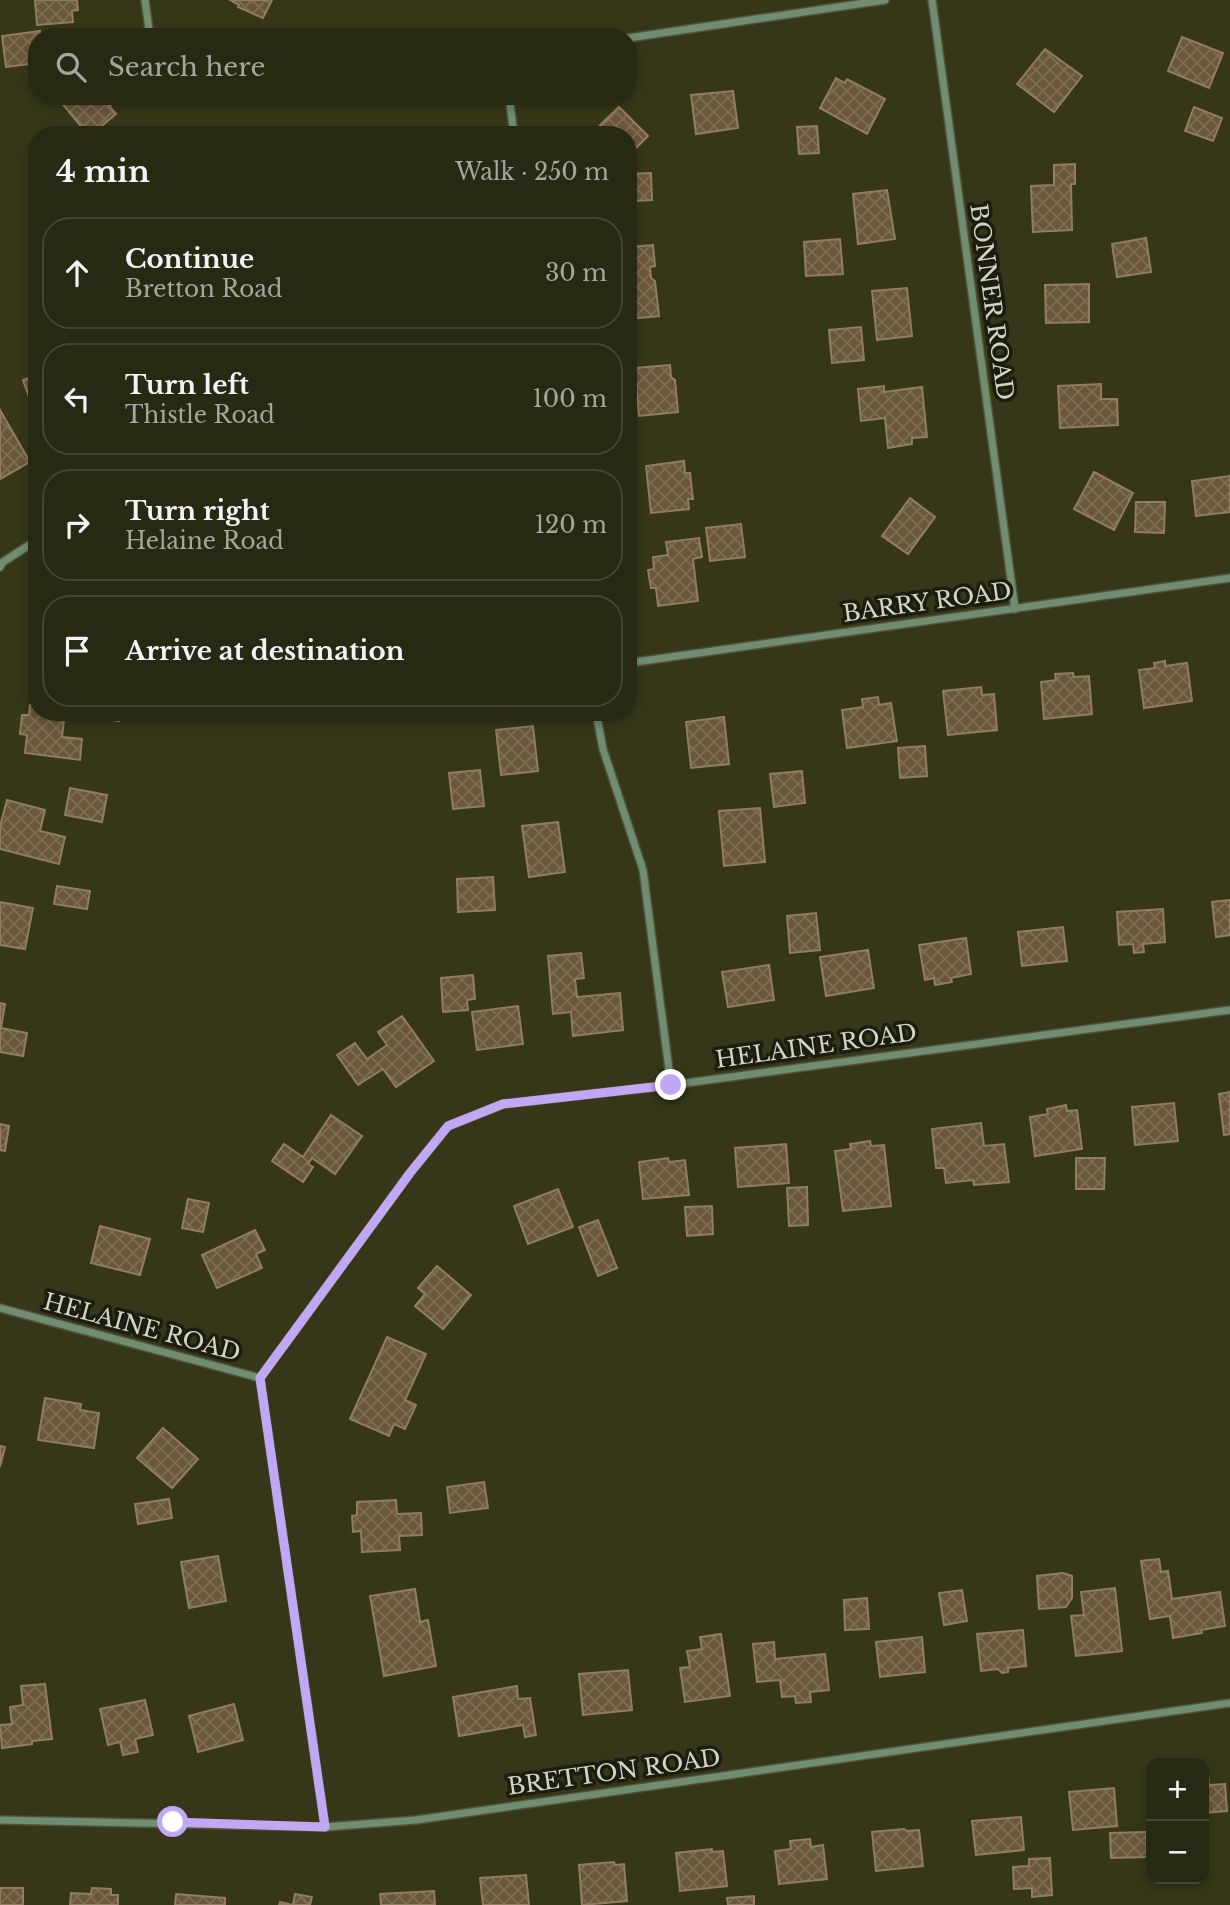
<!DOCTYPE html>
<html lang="en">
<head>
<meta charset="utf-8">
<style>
	:root { --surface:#282912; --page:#30311b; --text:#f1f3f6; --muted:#a5a69f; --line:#444532 }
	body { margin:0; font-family:"Libre Baskerville",serif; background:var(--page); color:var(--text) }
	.controls { position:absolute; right:21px; bottom:21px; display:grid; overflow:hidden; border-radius:14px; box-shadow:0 4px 10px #0003 }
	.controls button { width:63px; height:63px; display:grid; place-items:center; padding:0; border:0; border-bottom:2px solid var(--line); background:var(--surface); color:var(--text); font:35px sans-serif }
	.stop { position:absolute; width:21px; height:21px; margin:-16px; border:5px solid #c0a8f4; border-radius:50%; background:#fff }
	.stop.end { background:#c0a8f4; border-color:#fff; box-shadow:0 2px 7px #0008 }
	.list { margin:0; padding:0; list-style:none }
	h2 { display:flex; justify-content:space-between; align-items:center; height:91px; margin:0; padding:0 28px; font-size:30px }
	h2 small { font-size:23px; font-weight:400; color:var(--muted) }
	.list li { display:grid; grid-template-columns:46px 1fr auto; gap:21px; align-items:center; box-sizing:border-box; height:112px; margin:0 14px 14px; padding:0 14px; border:2px solid var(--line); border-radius:28px }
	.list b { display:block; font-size:26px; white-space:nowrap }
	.list p { margin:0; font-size:23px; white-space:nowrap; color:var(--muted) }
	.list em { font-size:23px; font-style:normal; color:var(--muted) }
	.icon { flex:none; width:38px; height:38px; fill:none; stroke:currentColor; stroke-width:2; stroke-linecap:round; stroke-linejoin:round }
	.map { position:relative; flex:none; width:1230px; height:1905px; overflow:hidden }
	.search { position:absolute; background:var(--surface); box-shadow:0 4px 10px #0003; left:28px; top:28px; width:609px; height:77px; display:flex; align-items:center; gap:18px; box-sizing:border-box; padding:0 24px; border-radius:28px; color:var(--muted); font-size:26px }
	.panel { position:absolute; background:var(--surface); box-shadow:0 4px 10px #0003; left:28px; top:126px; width:609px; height:595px; border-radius:28px }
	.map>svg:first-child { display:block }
	.building { fill:url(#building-cross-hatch); stroke:#917d5f; stroke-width:2 }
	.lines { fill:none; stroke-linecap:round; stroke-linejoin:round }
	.street-casing { stroke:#515337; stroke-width:10 }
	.street { stroke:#708d72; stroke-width:7 }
	.route { stroke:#c0a8f4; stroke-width:9 }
	.labels { text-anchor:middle; stroke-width:7; stroke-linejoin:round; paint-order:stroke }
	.street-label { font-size:23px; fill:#d3d4c2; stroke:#1c1d10 }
</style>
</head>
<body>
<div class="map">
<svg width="1230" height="1905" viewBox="0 0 1230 1905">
	<defs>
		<pattern id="building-cross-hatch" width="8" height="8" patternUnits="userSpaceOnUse" patternTransform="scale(1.75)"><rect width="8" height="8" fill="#6a573b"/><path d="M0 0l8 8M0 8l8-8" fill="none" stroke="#7e6e56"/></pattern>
	</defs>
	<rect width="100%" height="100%" fill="#353718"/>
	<!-- building -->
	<g class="building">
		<polygon points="35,0 77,0 78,10 72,11 73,22 37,25"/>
		<polygon points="230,0 272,0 263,18 238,7 239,5"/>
		<polygon points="40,31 40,37 37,37 37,63 6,67 2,36"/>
		<polygon points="1182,37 1223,53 1209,88 1168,71"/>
		<polygon points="1045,49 1082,76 1054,112 1017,84"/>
		<polygon points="836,78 845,83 847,79 885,99 867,134 820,108"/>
		<polygon points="733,91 738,128 696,134 691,95"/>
		<polygon points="68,96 108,96 114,103 109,106 116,114 91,135 88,135 61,102"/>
		<polygon points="619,107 648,136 628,156 628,135 596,135 593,132"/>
		<polygon points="1194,107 1222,118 1213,141 1185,131"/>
		<polygon points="817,126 819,153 799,154 797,127"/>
		<polygon points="1075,164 1075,184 1071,184 1072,230 1033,232 1031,186 1054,185 1054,165"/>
		<polygon points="651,173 652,200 633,201 633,195 628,195 628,174"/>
		<polygon points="887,190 895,239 858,244 853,194"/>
		<polygon points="1146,238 1151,272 1117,277 1112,244"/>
		<polygon points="840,239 843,274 806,276 804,242"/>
		<polygon points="653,245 655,266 650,267 651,278 655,281 659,316 628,319 628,271 632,270 630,247"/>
		<polygon points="1089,284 1089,322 1046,323 1045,285"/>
		<polygon points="907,288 912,336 877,340 872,291"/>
		<polygon points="861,327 864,360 832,363 829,330"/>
		<polygon points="670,365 671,377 675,380 678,412 639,416 635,368"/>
		<polygon points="37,375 37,410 34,411 23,380"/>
		<polygon points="1101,384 1101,399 1117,399 1118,425 1060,428 1058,386"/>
		<polygon points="884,386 884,392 922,387 927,437 912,438 912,444 888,448 885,418 861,421 858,389"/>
		<polygon points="0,410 30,462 0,479"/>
		<polygon points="684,461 685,473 690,473 693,499 688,499 689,509 651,513 646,466"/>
		<polygon points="1094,472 1133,493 1114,530 1074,509"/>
		<polygon points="1230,476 1230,512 1196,516 1192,481"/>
		<polygon points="910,498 935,517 908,554 882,536"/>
		<polygon points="1136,502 1165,502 1164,533 1135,532"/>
		<polygon points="741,524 745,557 710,561 706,528"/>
		<polygon points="699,538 702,557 693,559 698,601 658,606 656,588 651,588 648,570 654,569 653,557 668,555 666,542"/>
		<polygon points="1165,661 1165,666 1187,663 1192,701 1144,708 1139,670 1155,668 1154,663"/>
		<polygon points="1073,673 1074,677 1089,676 1092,714 1044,719 1041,682 1056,680 1055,674"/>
		<polygon points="981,687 982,695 994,694 997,730 948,735 943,691"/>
		<polygon points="878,697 879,705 891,703 897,741 847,748 842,710 863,707 862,699"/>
		<polygon points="30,705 37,706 37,712 65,712 62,737 82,739 80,760 25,753 27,735 20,734 22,715 29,715"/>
		<polygon points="86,712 120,712 119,721 85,716"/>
		<polygon points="426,712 475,712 475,713 427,719"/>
		<polygon points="724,717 729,764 691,768 686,722"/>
		<polygon points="533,726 538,771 501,775 496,730"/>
		<polygon points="925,746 927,776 900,778 898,748"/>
		<polygon points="480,770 484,806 453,809 449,773"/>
		<polygon points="802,771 805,803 774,807 770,774"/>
		<polygon points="70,788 107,795 102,822 65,815"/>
		<polygon points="7,800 45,810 40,831 65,837 59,864 0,849 0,826"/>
		<polygon points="760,808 765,862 724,866 719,811"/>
		<polygon points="558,822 565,872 529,877 522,826"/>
		<polygon points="493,877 495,910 458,912 457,879"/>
		<polygon points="57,886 90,891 87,909 54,904"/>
		<polygon points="1230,900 1230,935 1216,937 1212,902"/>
		<polygon points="0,902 33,908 25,949 0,945"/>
		<polygon points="1163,909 1165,942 1143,944 1144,952 1134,953 1133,944 1119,945 1117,912"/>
		<polygon points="816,913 820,950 790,953 787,916"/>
		<polygon points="1063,927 1067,961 1022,966 1018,932"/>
		<polygon points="966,938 971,974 951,978 952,982 935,985 934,978 925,980 919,945"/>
		<polygon points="868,950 874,988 826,996 820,957"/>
		<polygon points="581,953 584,978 575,979 577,997 620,993 623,1030 573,1036 571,1012 553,1014 548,956"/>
		<polygon points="769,965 774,1000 728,1007 722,972"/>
		<polygon points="473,975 475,999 467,1000 468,1010 443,1012 441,978"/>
		<polygon points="0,1003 5,1004 1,1028 27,1033 23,1056 0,1052"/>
		<polygon points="518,1006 523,1044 477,1050 472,1012"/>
		<polygon points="402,1016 434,1061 396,1087 383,1069 358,1085 337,1055 355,1043 367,1059 387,1045 378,1032"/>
		<polygon points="1230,1092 1230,1134 1224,1135 1219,1094"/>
		<polygon points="1174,1103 1178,1141 1135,1145 1132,1107"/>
		<polygon points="1066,1105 1067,1111 1077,1110 1082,1149 1035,1156 1030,1117 1048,1114 1047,1109"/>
		<polygon points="331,1115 362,1136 335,1174 312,1158 308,1164 313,1167 303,1182 272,1161 284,1144 303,1157"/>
		<polygon points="981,1123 984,1146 1004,1144 1009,1182 974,1185 973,1180 946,1183 944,1168 936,1168 932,1129"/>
		<polygon points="0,1124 9,1126 5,1151 0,1150"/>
		<polygon points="870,1141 871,1146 884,1145 891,1206 843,1211 835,1151 851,1149 850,1144"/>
		<polygon points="786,1144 789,1183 738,1187 735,1148"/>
		<polygon points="668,1158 669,1162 685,1160 689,1195 643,1199 639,1162"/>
		<polygon points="1076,1158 1105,1158 1104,1189 1076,1189"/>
		<polygon points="807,1187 808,1225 789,1226 787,1188"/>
		<polygon points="558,1189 573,1227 528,1244 514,1206"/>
		<polygon points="188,1199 209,1203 203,1232 182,1228"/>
		<polygon points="712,1206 713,1234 687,1236 685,1207"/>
		<polygon points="598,1220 617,1268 598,1276 579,1227"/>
		<polygon points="100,1226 150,1239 140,1275 91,1263"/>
		<polygon points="255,1230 265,1250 256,1254 262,1268 217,1288 202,1255"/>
		<polygon points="437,1266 471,1295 443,1329 415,1306 425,1294 418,1288"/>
		<polygon points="387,1337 426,1354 405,1400 416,1405 405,1429 394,1424 389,1436 350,1419"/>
		<polygon points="45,1398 81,1404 80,1410 99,1413 94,1448 38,1440"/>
		<polygon points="163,1428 198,1459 172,1488 137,1458"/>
		<polygon points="0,1446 5,1447 0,1467"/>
		<polygon points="484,1482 488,1508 450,1513 447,1487"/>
		<polygon points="169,1499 172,1518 138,1524 135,1504"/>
		<polygon points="396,1500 397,1514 421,1513 422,1535 399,1536 400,1550 362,1552 361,1531 353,1532 352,1516 357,1515 357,1502"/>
		<polygon points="218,1556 226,1601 189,1608 181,1562"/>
		<polygon points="1159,1559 1161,1572 1168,1571 1172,1599 1220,1592 1225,1626 1201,1630 1202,1633 1173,1638 1170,1616 1150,1619 1141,1561"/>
		<polygon points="1063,1573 1072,1576 1072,1598 1066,1607 1039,1609 1037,1576"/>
		<polygon points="1115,1588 1122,1651 1076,1656 1071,1616 1084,1615 1081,1592"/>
		<polygon points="415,1589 420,1622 428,1620 436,1666 384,1676 370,1596"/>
		<polygon points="962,1590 967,1621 944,1625 939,1593"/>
		<polygon points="867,1598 869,1629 845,1630 844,1600"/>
		<polygon points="1023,1630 1026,1666 1008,1668 1008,1672 1002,1673 998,1669 981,1671 977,1634"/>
		<polygon points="721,1634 730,1696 685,1702 680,1668 690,1667 687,1651 702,1649 700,1637"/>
		<polygon points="922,1637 925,1672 880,1677 876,1642"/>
		<polygon points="774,1642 775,1659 825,1654 829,1690 810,1692 811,1702 796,1703 795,1696 782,1697 780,1680 757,1682 753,1644"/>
		<polygon points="628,1670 632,1710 583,1715 579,1674"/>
		<polygon points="45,1684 52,1739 32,1741 32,1744 2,1748 0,1725 12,1724 10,1707 23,1705 21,1686"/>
		<polygon points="517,1686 518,1699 530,1698 536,1735 525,1737 523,1725 459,1736 453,1697"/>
		<polygon points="145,1700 153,1735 135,1739 138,1752 123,1755 120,1742 108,1745 100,1709"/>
		<polygon points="234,1704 243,1740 198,1752 189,1716"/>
		<polygon points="1204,1774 1208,1774 1209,1785 1225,1784 1227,1811 1204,1813"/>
		<polygon points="1114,1788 1117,1826 1073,1830 1069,1792"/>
		<polygon points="1021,1817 1024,1850 976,1855 972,1821"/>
		<polygon points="904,1829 907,1831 919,1830 923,1866 876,1871 872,1832"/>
		<polygon points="1146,1832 1147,1857 1111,1858 1110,1833"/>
		<polygon points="810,1839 811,1847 823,1845 827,1879 779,1884 775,1851 791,1849 790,1841"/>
		<polygon points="712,1849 712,1852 723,1851 727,1886 680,1891 676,1853"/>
		<polygon points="1050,1858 1052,1895 1032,1897 1032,1888 1014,1889 1013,1867 1029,1866 1029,1859"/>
		<polygon points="614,1862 615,1865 624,1864 627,1901 582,1905 579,1865"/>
		<polygon points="526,1875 529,1905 483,1905 480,1878"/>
		<rect x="0" y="1888" width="23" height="17"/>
		<polygon points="92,1888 111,1889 111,1895 118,1895 118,1905 70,1905 71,1893 91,1894"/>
		<polygon points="434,1891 435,1905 381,1905 380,1894"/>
		<polygon points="176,1894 225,1898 225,1905 175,1905"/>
		<polygon points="295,1894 312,1897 310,1905 279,1905 280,1902 293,1905"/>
		<polygon points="754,1896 754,1905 728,1905 727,1898"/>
	</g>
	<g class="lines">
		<!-- street casing -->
		<g class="street-casing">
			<g id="street">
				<polyline points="145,0 150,37"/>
				<polyline points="932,0 1015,609"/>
				<polyline points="628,38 885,0"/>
				<polyline points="509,96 514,135"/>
				<polyline points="0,567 3,562 37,540"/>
				<polyline points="628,663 1230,578"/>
				<polyline points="596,712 603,749 643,870 671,1085"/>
				<polyline points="0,1308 260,1378 410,1173 448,1126 503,1104 671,1085 1230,1010"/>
				<polyline points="260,1378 325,1827"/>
				<polyline points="0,1820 325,1827 416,1820 1230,1703"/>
			</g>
		</g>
		<!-- street -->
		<use href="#street" class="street"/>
	</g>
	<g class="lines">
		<!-- route -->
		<polyline class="route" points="173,1822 325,1827 260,1378 410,1173 448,1126 503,1104 671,1085"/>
	</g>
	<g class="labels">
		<!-- street labels -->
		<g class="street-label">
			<text transform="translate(992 302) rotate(82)" y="8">BONNER ROAD</text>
			<text transform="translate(927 602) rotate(-8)" y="8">BARRY ROAD</text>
			<text transform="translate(816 1046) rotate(-8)" y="8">HELAINE ROAD</text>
			<text transform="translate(142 1327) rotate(15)" y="8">HELAINE ROAD</text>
			<text transform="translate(614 1772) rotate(-8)" y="8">BRETTON ROAD</text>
		</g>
	</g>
</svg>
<div class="controls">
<button>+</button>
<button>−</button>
</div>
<div class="stop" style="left:173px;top:1822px"></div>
<div class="stop end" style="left:671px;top:1085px"></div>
<div class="search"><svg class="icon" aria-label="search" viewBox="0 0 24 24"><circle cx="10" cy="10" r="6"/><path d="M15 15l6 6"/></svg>Search here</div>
<section class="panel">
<h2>4 min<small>Walk · 250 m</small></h2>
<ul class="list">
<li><svg class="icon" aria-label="ahead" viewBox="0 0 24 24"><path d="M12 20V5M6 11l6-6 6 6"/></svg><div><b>Continue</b><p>Bretton Road</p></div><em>30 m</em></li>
<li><svg class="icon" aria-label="left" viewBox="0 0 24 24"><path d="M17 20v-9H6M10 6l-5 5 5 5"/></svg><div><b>Turn left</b><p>Thistle Road</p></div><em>100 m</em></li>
<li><svg class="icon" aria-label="right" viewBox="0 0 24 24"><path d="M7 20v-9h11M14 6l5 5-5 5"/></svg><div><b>Turn right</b><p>Helaine Road</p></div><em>120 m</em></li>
<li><svg class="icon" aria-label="arrive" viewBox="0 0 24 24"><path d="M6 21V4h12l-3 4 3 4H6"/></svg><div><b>Arrive at destination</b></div></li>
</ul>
</section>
</div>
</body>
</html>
